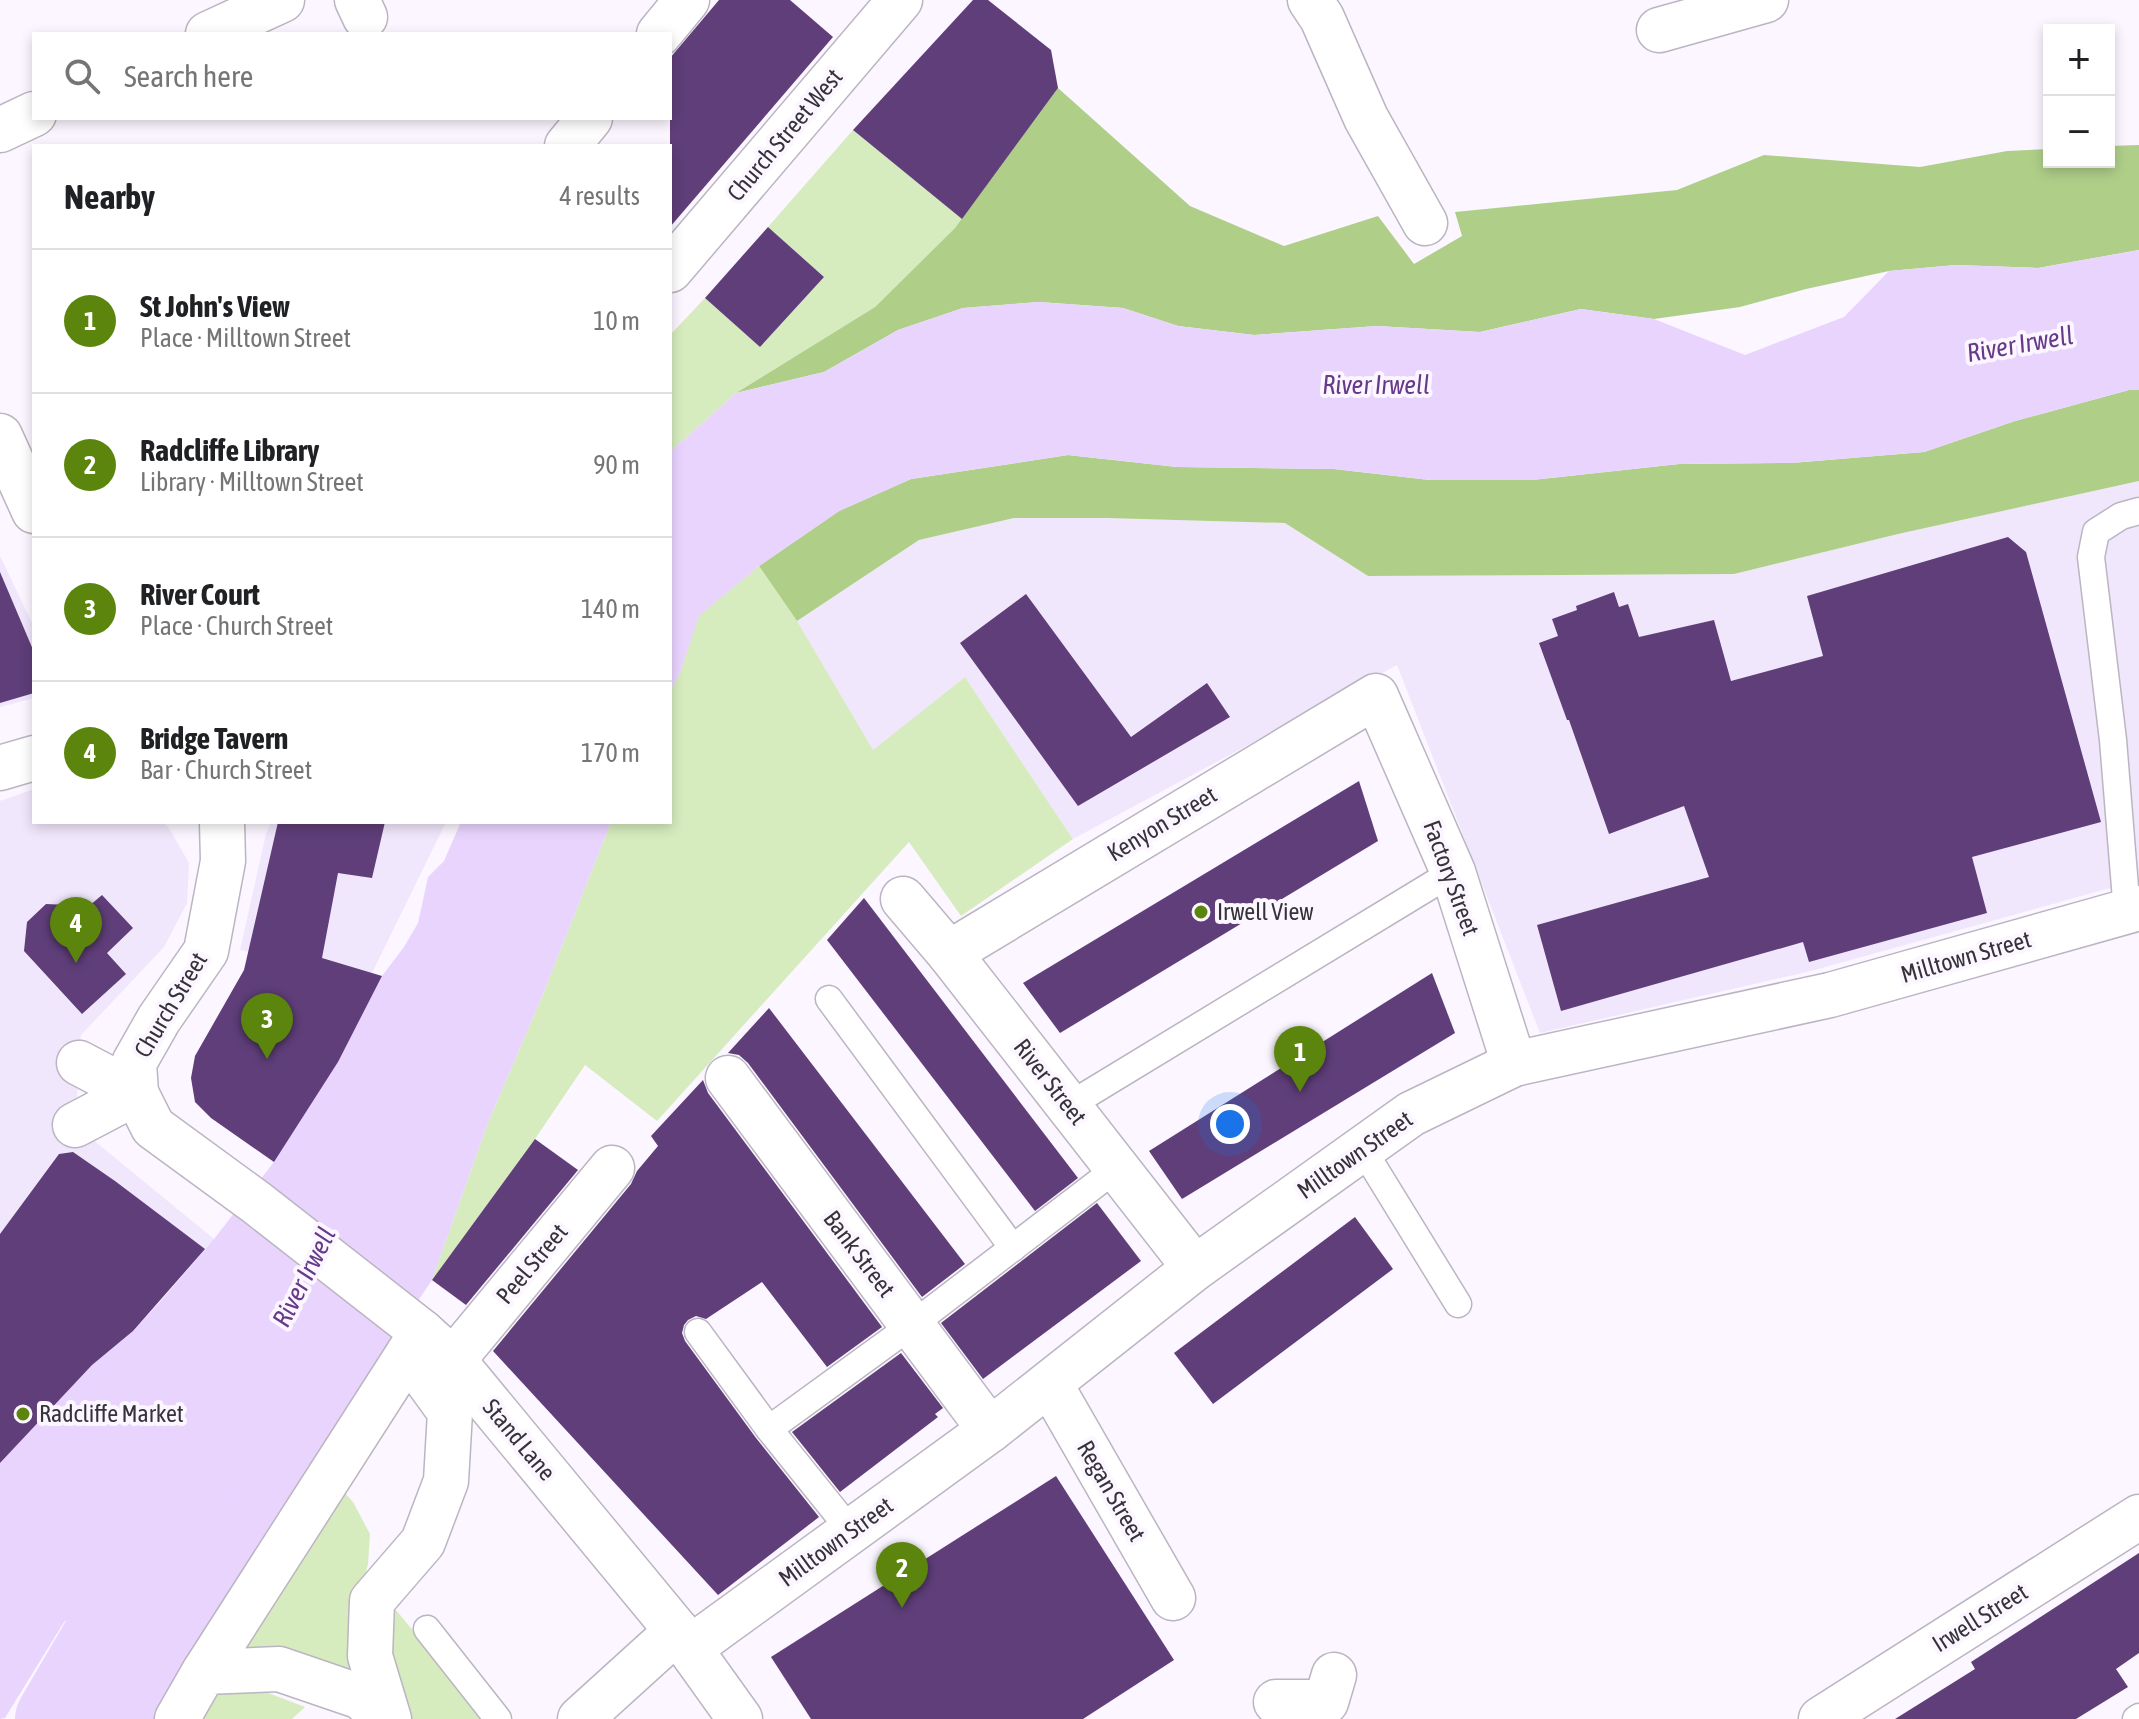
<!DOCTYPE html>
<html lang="en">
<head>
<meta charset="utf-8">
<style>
	:root { --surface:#fff; --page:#f6f6f6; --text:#202124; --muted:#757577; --line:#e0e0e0; --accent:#5c850d }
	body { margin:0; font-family:"Asap Condensed",sans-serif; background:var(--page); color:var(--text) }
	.controls { position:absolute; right:24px; top:24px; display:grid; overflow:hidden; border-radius:0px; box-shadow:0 4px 12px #0003 }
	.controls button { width:72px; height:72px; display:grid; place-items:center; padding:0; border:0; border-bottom:2px solid var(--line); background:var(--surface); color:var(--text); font:40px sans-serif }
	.you { position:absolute; left:1230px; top:1124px; width:28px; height:28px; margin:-20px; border:6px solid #fff; border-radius:50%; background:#1a73e8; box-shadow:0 0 0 12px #1a73e833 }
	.badge { display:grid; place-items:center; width:52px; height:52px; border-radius:50%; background:var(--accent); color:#fff; font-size:26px; font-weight:700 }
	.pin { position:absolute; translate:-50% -66px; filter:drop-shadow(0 2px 4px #0008) }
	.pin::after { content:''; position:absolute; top:42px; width:28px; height:24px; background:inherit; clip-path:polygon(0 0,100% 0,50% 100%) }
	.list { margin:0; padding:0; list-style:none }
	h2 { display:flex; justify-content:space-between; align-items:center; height:104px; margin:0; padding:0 32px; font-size:34px }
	h2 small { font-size:26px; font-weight:400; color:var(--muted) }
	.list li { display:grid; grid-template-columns:52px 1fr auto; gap:24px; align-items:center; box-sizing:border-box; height:144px; padding:0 32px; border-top:2px solid var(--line) }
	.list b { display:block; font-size:30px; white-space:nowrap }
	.list p { margin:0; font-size:26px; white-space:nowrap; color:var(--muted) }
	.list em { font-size:26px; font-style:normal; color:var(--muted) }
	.icon { flex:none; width:44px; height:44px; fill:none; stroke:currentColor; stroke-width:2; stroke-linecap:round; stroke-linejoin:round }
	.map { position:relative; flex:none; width:2139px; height:1719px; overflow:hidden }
	.search { position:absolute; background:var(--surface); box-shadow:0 4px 12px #0003; left:32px; top:32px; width:640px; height:88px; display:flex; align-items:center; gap:20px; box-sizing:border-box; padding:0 28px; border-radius:0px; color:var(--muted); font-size:30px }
	.panel { position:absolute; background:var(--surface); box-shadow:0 4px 12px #0003; left:32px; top:144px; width:640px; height:680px; border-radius:0px }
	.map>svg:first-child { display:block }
	.built { fill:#f1e7fc }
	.green { fill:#d6ecbe }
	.forest { fill:#afcf89 }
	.water { fill:#e9d4fe }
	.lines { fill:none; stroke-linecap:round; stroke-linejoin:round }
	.river { stroke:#e9d4fe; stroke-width:82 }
	.building { fill:#5f3e79 }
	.lane-casing { stroke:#bbb5c2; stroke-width:29 }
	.street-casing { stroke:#bbb5c2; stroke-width:47 }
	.secondary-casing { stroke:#bbb5c2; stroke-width:47 }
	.lane { stroke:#fff; stroke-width:26 }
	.street { stroke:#fff; stroke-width:44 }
	.secondary { stroke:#fff; stroke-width:44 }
	.poi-dot { fill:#5c850d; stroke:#fbf6ff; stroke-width:3 }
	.labels { text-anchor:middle; stroke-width:8; stroke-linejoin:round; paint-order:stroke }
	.street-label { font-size:24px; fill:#353338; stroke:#fbf6ff }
	.poi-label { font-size:24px; fill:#353338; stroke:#fbf6ff; text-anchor:start }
	.water-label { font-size:26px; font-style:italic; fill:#663a88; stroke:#fbf6ff }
</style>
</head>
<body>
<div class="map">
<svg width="2139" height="1719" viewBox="0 0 2139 1719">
	<rect width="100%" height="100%" fill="#fbf6ff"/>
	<!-- built -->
	<g class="built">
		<polygon points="2139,481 2139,880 1811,971 1540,1033 1397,665 1073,839 965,677 873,751 797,621 919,540 1014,518 1106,518 1285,523 1368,576 1734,574 1898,534"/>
		<polygon points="0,556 34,627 34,698 0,707"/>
		<polygon points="34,789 34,822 163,822 169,828 189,863 187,903 164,947 81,1035 75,1125 214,1239 133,1331 92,1366 0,1463 0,801"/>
		<polygon points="271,822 446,822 372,973 240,950 266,834"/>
	</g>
	<!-- green -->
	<g class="green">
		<polygon points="853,130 962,219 955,228 875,307 736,393 672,450 670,478 670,335 705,298 760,347 824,277 768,227"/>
		<polygon points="759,566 797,621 873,750 965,677 1073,839 961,916 909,842 657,1121 585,1065 535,1139 432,1280 487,1125 541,999 611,822 670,822 670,691 680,673 698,616"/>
		<polygon points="337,1484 353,1502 370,1534 368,1564 358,1602 373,1694 220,1666"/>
		<polygon points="396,1610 486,1719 406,1719 377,1612"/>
		<polygon points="215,1691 263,1691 305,1707 292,1719 197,1719"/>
	</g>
	<!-- forest -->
	<g class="forest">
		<polygon points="1058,88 1190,206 1284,246 1378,216 1414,264 1462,236 1455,212 1677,190 1764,155 1920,167 2007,151 2049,149 2049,162 2109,162 2109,146 2139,145 2139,250 2038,268 1956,265 1889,271 1806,289 1740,307 1654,319 1581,309 1480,332 1377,326 1254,335 1178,326 1123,308 1039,302 963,308 898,330 824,372 736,393 875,307 955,228"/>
		<polygon points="2129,390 2139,390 2139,481 1898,534 1734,574 1368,576 1285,523 1106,518 1014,518 919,540 797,621 759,566 839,511 911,479 1068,455 1177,467 1334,469 1430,480 1532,480 1679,464 1791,463 1924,452 2015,421"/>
	</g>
	<!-- water -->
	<g class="water">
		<polygon points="2139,250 2139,390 2129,390 2015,421 1924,452 1791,463 1679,464 1532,480 1430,480 1334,469 1177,467 1068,455 911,479 839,511 759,566 699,616 680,673 670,691 670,478 672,450 736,393 824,372 898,330 963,308 1038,302 1123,308 1178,326 1254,335 1377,326 1480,332 1581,309 1654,319 1745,355 1844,317 1889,271 1956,265 2038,268"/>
		<polygon points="461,822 611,822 541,999 487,1125 432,1280 381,1356 164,1719 81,1719 134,1606 119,1581 64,1622 5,1718 0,1719 0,1463 92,1365 133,1331 158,1304 214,1239 274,1162 338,1062 382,976 404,947 418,923 428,877 444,861"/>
	</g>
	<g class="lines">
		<!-- river -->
		<polyline class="river" points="56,1719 186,1497"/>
	</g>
	<!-- building -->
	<g class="building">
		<polygon points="719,0 790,0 833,37 670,227 670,58"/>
		<polygon points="973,0 988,0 1051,50 1058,88 962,219 853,130"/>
		<polygon points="768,227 824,277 760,347 705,298"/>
		<polygon points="2008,537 2026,552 2101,822 1972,857 1987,913 1809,962 1803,942 1561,1011 1537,925 1709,877 1684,806 1609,834 1569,720 1567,720 1539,643 1558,636 1552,619 1577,610 1576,606 1614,592 1619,607 1628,604 1639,637 1714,620 1731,681 1823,656 1807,596"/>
		<polygon points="0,572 34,652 34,693 0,703"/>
		<polygon points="1026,594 1131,737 1207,683 1230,717 1078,806 960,643"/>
		<polygon points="1359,781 1378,841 1060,1033 1023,983"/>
		<polygon points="278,822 385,822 372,878 338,873 322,958 382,976 338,1062 274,1162 211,1118 195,1102 191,1078 195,1056 244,970"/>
		<polygon points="102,895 133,928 107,953 126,974 82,1014 24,951 27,922 46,904 89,906"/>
		<polygon points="864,898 1078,1178 1035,1211 827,940"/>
		<polygon points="1432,973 1455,1033 1182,1199 1149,1151"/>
		<polygon points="769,1008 965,1264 922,1297 748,1063 739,1055 728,1053"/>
		<polygon points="703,1080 708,1093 882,1327 827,1367 762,1282 706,1319 696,1316 688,1320 684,1325 682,1333 685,1341 756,1438 819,1517 718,1595 493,1351 631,1184 637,1171 658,1146 651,1136"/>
		<polygon points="535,1139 578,1170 466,1305 432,1280"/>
		<polygon points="73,1152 115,1181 205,1249 133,1331 92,1365 0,1463 0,1234 59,1154"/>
		<polygon points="1097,1203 1141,1261 983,1379 941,1323"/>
		<polygon points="1355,1217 1393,1269 1213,1404 1174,1353"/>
		<polygon points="901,1353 943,1408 935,1414 938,1417 840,1492 792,1432"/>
		<polygon points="1056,1476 1174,1660 1083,1719 811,1719 771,1657"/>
		<polygon points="2139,1553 2139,1653 2116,1669 2128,1687 2076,1719 1895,1719 1975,1669 1971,1662"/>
	</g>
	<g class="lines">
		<!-- lane casing -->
		<g class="lane-casing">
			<g id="lane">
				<polyline points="2127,912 2113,740 2091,557 2096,532 2121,516 2139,511"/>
				<polyline points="829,999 1013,1248"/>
				<polyline points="1068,1106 1453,872"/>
				<polyline points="1362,1148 1458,1304"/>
				<polyline points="698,1332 769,1429"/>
				<polyline points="851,1531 769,1429 912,1325 1117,1168"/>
				<polyline points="427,1629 498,1719"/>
				<polyline points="2136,1719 2139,1717"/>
			</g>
		</g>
		<!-- street casing -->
		<g class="street-casing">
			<g id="street">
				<polyline points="357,0 365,17"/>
				<polyline points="1310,0 1322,18 1366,118 1425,223"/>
				<polyline points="1659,30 1766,0"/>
				<polyline points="208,34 282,0"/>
				<polyline points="659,34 687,0"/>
				<polyline points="0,130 34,114"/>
				<polyline points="567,146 590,118"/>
				<polyline points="0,436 34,511"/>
				<polyline points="0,768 34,758"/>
				<polyline points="903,899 949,953 1195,1268"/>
				<polyline points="949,953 1376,696 1453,872 1514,1064"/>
				<polyline points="79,1063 136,1093"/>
				<polyline points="728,1078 990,1430"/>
				<polyline points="75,1125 136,1093"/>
				<polyline points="453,1360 612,1168"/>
				<polyline points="1050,1384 1173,1598"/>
				<polyline points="690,1648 990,1430 1195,1268 1411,1114 1514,1064 1830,995 2139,908"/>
				<polyline points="204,1672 422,1332"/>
				<polyline points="1276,1702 1326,1702 1334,1675"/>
				<polyline points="177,1719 204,1672 279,1669 361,1697 384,1719"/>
				<polyline points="389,1719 370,1656 372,1601 423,1542 446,1481 450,1412 408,1354"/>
				<polyline points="580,1719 677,1631"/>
				<polyline points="1821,1719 2139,1517"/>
			</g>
		</g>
		<!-- secondary casing -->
		<g class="secondary-casing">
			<g id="secondary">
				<polyline points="670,270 900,0"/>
				<polyline points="222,822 223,861 206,951 159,1019 134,1063 136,1093 153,1127 257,1203 422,1332 453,1360 677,1631 740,1719"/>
			</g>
		</g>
		<!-- lane -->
		<use href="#lane" class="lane"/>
		<!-- street -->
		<use href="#street" class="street"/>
		<!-- secondary -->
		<use href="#secondary" class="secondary"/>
	</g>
	<!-- markers -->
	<g class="poi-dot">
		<circle cx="1201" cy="912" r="8"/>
		<circle cx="23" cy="1414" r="8"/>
	</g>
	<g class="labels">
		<!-- street labels -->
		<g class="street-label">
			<text transform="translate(785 135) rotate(-50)" y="8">Church Street West</text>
			<text transform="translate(1162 824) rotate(-31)" y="8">Kenyon Street</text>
			<text transform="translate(1451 878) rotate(70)" y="8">Factory Street</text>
			<text transform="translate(1966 957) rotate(-16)" y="8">Milltown Street</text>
			<text transform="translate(171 1005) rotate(-59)" y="8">Church Street</text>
			<text transform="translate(1050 1082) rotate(52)" y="8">River Street</text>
			<text transform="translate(1355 1155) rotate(-35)" y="8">Milltown Street</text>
			<text transform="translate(859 1254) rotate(53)" y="8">Bank Street</text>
			<text transform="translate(532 1264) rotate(-50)" y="8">Peel Street</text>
			<text transform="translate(519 1440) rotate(50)" y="8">Stand Lane</text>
			<text transform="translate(1111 1491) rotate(60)" y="8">Regan Street</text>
			<text transform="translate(836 1542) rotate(-36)" y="8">Milltown Street</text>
			<text transform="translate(1980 1618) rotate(-32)" y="8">Irwell Street</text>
		</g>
		<!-- poi labels -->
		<g class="poi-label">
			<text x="1217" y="920">Irwell View</text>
			<text x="39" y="1422">Radcliffe Market</text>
		</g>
		<!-- water labels -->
		<g class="water-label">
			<text transform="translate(2020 344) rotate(-10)" y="9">River Irwell</text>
			<text x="1376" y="394">River Irwell</text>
			<text transform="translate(304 1277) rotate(-63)" y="9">River Irwell</text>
		</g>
	</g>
</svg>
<div class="controls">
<button>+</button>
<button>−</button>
</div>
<div class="you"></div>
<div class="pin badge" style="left:1300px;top:1092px">1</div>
<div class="pin badge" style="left:902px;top:1608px">2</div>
<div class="pin badge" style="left:267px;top:1059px">3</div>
<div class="pin badge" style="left:76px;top:963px">4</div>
<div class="search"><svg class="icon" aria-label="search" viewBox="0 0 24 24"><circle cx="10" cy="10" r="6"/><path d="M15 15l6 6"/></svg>Search here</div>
<section class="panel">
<h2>Nearby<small>4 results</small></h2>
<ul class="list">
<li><span class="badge">1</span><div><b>St John's View</b><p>Place · Milltown Street</p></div><em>10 m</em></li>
<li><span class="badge">2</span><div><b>Radcliffe Library</b><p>Library · Milltown Street</p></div><em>90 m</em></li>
<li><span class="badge">3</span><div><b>River Court</b><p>Place · Church Street</p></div><em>140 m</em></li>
<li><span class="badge">4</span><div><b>Bridge Tavern</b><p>Bar · Church Street</p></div><em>170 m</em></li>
</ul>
</section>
</div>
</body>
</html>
